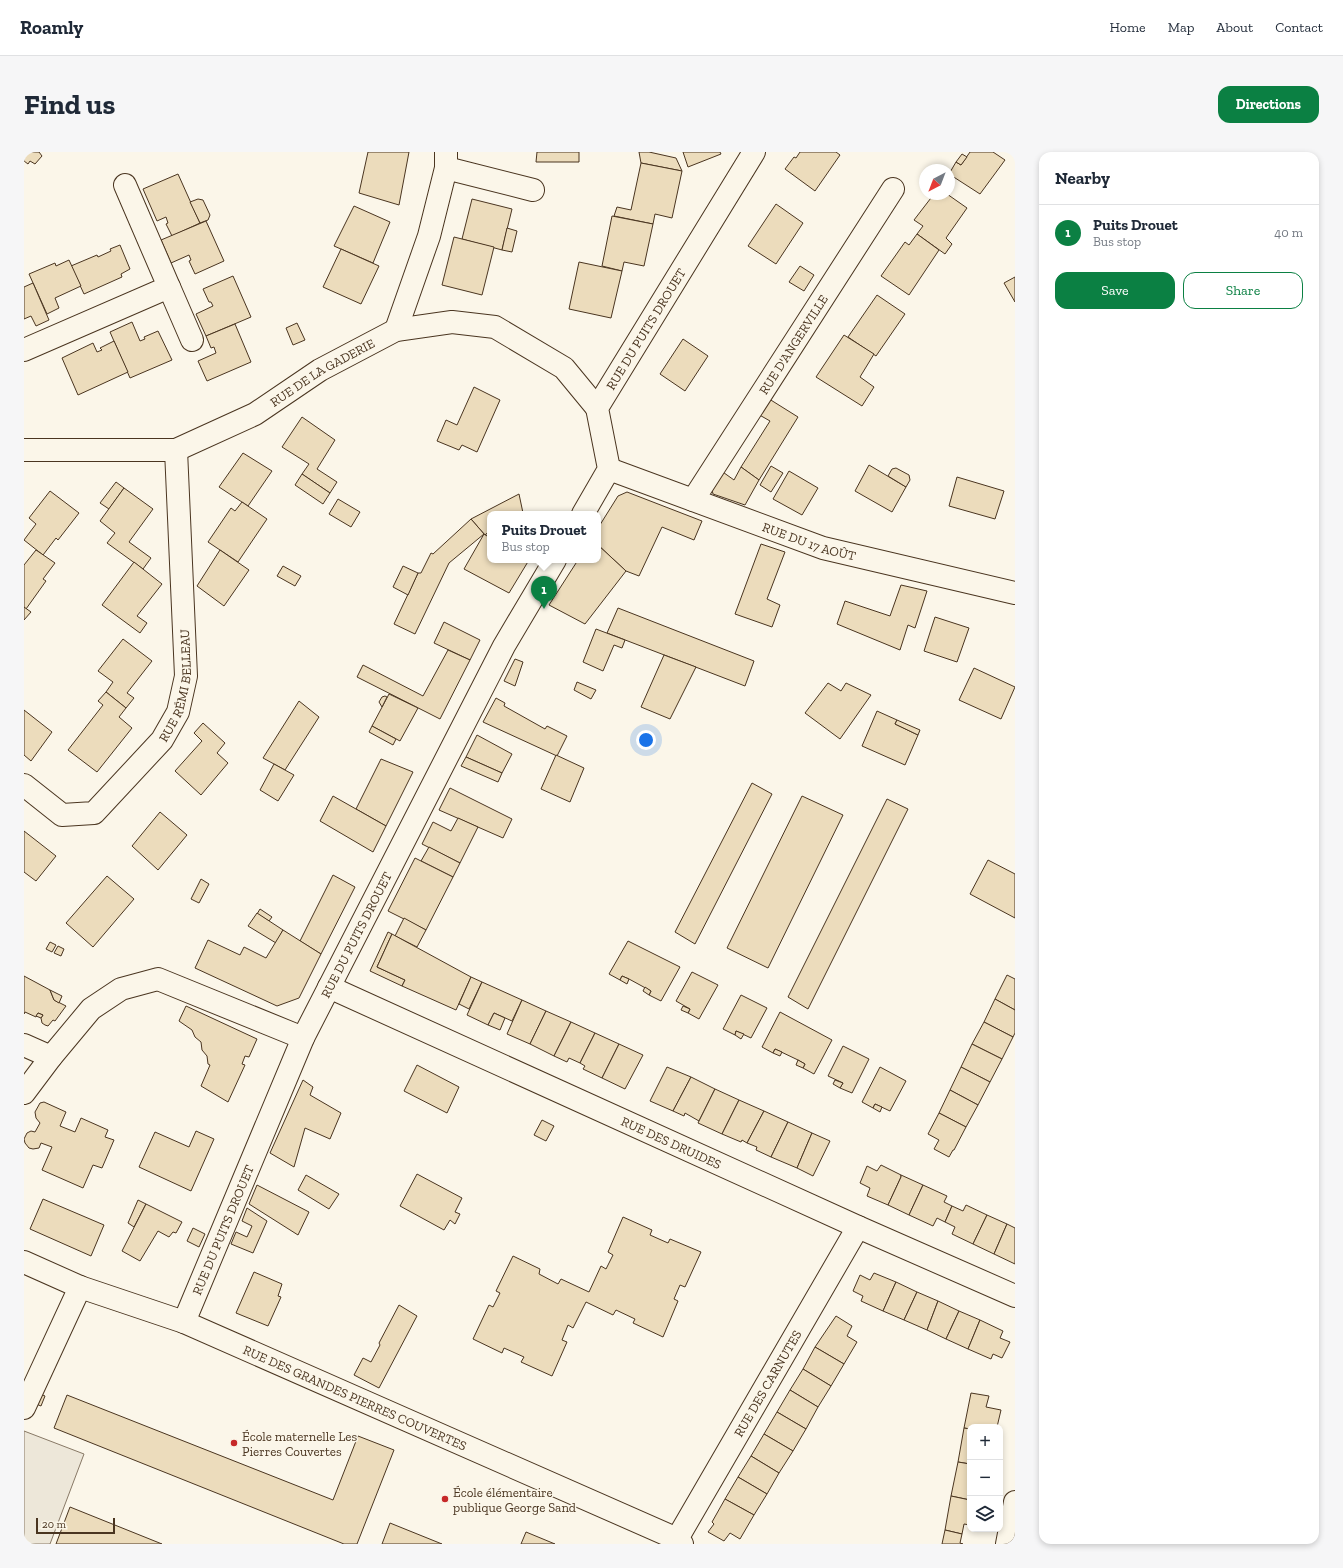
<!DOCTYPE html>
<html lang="en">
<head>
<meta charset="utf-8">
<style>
	:root { --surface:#fff; --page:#f6f6f7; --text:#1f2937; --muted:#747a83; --line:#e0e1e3; --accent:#0b8043 }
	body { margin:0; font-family:"Zilla Slab",serif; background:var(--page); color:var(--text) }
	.controls { position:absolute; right:12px; bottom:12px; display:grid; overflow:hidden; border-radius:8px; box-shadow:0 2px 6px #0003 }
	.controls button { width:36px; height:36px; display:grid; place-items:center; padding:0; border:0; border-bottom:1px solid var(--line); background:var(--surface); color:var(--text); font:20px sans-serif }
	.compass { position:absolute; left:895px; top:12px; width:36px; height:36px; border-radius:50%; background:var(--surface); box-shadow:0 2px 6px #0003; rotate:222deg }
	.scale { position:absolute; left:12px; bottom:10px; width:79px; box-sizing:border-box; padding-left:4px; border:2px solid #4a3520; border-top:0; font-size:11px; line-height:14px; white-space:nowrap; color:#4a3520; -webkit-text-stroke:3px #fbf6e9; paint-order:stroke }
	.you { position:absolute; left:622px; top:588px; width:14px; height:14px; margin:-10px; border:3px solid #fff; border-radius:50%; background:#1a73e8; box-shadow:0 0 0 6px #1a73e833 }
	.badge { display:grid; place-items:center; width:26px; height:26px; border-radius:50%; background:var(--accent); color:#fff; font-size:13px; font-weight:700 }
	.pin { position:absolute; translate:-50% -33px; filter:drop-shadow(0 1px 2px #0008) }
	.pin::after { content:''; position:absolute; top:21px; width:14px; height:12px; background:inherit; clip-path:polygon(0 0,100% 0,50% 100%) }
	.popup { position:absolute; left:463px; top:359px; width:114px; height:52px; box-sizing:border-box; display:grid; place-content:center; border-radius:8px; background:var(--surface); filter:drop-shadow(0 1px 3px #0005); font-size:13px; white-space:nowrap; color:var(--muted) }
	.popup b { font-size:15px; color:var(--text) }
	.popup::after { content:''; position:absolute; left:50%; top:100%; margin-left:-8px; border:8px solid transparent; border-top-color:var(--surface) }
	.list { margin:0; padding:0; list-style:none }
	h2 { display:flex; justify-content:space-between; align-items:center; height:52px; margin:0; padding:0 16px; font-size:17px }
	h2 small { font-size:13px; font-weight:400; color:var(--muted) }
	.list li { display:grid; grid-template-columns:26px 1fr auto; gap:12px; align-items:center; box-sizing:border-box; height:56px; padding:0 16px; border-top:1px solid var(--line) }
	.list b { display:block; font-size:15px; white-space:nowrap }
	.list p { margin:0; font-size:13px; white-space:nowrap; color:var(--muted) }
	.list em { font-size:13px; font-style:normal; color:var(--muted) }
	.actions { display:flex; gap:8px; padding:12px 16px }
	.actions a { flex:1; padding:9px 0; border:1px solid var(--accent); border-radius:12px; text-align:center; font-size:14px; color:var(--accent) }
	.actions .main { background:var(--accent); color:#fff }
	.icon { flex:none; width:22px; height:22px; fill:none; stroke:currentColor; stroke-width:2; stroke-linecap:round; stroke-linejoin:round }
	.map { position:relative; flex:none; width:991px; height:1392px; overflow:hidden; border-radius:12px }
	header { display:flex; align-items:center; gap:24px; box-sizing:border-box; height:56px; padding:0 20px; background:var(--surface); border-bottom:1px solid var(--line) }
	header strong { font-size:19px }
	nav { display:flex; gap:22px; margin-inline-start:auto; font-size:14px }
	.intro { display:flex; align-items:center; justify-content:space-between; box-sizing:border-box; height:96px; padding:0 24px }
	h1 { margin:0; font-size:28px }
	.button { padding:10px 18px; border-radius:12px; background:var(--accent); color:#fff; font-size:14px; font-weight:700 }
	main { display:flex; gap:24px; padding:0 24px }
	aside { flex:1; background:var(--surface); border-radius:12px; box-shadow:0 2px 6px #0003 }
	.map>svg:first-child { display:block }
	.parking { fill:#ede7d9; stroke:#887966 }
	.building { fill:#ecdcbc; stroke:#4a3520 }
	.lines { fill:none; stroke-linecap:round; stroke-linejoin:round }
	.street-casing { stroke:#4a3520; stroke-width:24 }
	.street { stroke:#fbf6e9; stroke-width:22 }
	.poi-dot { fill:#c62828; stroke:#fbf6e9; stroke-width:1.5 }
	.labels { text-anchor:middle; stroke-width:3; stroke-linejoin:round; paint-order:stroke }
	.street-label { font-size:13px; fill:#4a3520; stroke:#fbf6e9 }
	.poi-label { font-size:13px; fill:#4a3520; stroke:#fbf6e9; text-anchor:start }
</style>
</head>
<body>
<header>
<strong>Roamly</strong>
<nav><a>Home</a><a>Map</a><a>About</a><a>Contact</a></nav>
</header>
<div class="intro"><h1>Find us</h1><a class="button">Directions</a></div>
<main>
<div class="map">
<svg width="991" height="1392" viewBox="0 0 991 1392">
	<rect width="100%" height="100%" fill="#fbf6e9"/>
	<!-- parking -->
	<polygon class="parking" points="0,1279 60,1302 26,1392 0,1392"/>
	<!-- building -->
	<g class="building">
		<polygon points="0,0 15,0 18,4 11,12 6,9 4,12 0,9"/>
		<polygon points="344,0 385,0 375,53 335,41"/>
		<polygon points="513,0 555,0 555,10 512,10"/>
		<polygon points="615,0 625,0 652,6 658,19 617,11"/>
		<polygon points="659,0 696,0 697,2 664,15"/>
		<polygon points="776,0 812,0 816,3 791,39 761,17 770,5 772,6"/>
		<polygon points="946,0 969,0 981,8 956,42 925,22 932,10 937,13"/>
		<polygon points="938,2 943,5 937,13 932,10"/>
		<polygon points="617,11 658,19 648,66 631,62 629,72 590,64 593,55 607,58"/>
		<polygon points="154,22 176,71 148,84 142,72 144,71 142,65 133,69 119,37"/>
		<polygon points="910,42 923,42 943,56 922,86 928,92 921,102 893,82 899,74 890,68"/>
		<polygon points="174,47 179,48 186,63 184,68 176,71 166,50"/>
		<polygon points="448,47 488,57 478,98 438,87"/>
		<polygon points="752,52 779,71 752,112 724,94"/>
		<polygon points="330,54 366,70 349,111 310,94"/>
		<polygon points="588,64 629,72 620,114 600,110 598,119 578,114"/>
		<polygon points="182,69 200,109 171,122 165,109 167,108 165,103 147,111 137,88"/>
		<polygon points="483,76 493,79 488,100 478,98"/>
		<polygon points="893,82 915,98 885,143 857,124 881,90 885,93"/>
		<polygon points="430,85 470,95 458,143 418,133"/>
		<polygon points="96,93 106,117 97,122 98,125 60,142 47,114 73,103 74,105 87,99 86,97"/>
		<polygon points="317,97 355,114 337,152 299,135"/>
		<polygon points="45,108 57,134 31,146 35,156 23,162 5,122 31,111 32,114"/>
		<polygon points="555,110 598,119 587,166 545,157"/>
		<polygon points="776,114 790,123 780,139 765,130"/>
		<polygon points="209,124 227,165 182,184 172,162 189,154 187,150 185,150 179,137"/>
		<polygon points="991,125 991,150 980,131"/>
		<polygon points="9,131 25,168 12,174 7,164 0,167 0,135"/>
		<polygon points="853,143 881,162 852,204 824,185"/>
		<polygon points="108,170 116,189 121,187 120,185 134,179 148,208 106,226 86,180"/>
		<polygon points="273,171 281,188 269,193 262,176"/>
		<polygon points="211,172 227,210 183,229 174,209 192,201 190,195 187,196 182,184"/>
		<polygon points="820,183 850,202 836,225 850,235 838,254 792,225"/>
		<polygon points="659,187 684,204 661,239 636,222"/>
		<polygon points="90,189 104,220 54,243 38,206 69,191 73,200 78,198 76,196"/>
		<polygon points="450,235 476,248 453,300 438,293 435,298 413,289 422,268 433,273"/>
		<polygon points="742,245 774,265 735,328 717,315 746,269 732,261"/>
		<polygon points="278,265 311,288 293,317 313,330 306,341 278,322 285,312 258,295"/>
		<polygon points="219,301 248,319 224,354 195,335"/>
		<polygon points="845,313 882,335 868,360 831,339"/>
		<polygon points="747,314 759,321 747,340 736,333"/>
		<polygon points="717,315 735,328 721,353 689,342 687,334 696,318 710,328"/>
		<polygon points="872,316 885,323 886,328 882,335 864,324 868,317"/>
		<polygon points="765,319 794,336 778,363 749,347"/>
		<polygon points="278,322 306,341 299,352 271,333"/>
		<polygon points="933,325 980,339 971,367 925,354"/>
		<polygon points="92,330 100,336 85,357 76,351"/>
		<polygon points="100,336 129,357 105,390 127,406 119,417 83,391 91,381 76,369"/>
		<polygon points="26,339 55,361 34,388 32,386 19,403 0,388 12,372 5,366"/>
		<polygon points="603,340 678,369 670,388 638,375 615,424 602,419 574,393 574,376 594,344"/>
		<polygon points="495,342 499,361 497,362 466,362 466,379 461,383 447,367"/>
		<polygon points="314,347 336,360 327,375 305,362"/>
		<polygon points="218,350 243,367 214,410 184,390 207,356 211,359"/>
		<polygon points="447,367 460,382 425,411 391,482 370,472 394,421 397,421 407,401 409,402"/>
		<polygon points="466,379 466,386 461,383"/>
		<polygon points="460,382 466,386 466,408 505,408 485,441 440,417"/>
		<polygon points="737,392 761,400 743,447 756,453 748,475 711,462"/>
		<polygon points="574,393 602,419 561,472 525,453 554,408 574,408"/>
		<polygon points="12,398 31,411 19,427 22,429 2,457 0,455 0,413"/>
		<polygon points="196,398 225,418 200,454 173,434"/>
		<polygon points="110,410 138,432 113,464 123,471 116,481 78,453"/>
		<polygon points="259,414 277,424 271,434 253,424"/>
		<polygon points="379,414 394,421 384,443 369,435"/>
		<polygon points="877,433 903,439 891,476 884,473 876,498 813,472 821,449 866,464"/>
		<polygon points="0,455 7,460 0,468"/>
		<polygon points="594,456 730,509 721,534 583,481"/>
		<polygon points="911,465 945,476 933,510 900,499"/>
		<polygon points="420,470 456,488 446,508 410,491"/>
		<polygon points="572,477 601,488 598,496 590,493 579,519 559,510"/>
		<polygon points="99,487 128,509 103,541 110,546 102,556 82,540 89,530 74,519"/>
		<polygon points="424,498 446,508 416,567 333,525 339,513 399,544"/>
		<polygon points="640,503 672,515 646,567 617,555"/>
		<polygon points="491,507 499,510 491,534 480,529"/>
		<polygon points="950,516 991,535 977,567 935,548"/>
		<polygon points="553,530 572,538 567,547 550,538"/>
		<polygon points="804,531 817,539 822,531 847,543 816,587 781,561"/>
		<polygon points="82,540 102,556 95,565 108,576 73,620 44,598 79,553 74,549"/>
		<polygon points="365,542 394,556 376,589 348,574"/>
		<polygon points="361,544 363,545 358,555 355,550 358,545"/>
		<polygon points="472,546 481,551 480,554 521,577 523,574 543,584 533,604 459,570"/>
		<polygon points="275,549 295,565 261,618 239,606"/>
		<polygon points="0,558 28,580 7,609 0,603"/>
		<polygon points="853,559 873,568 871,572 894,583 881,613 838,594"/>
		<polygon points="873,568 896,578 894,583 871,572"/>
		<polygon points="179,571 201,591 193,601 204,611 177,643 151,619 178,589 170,581"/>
		<polygon points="348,574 372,587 369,593 345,580"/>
		<polygon points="453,583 488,602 478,621 442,605"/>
		<polygon points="532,603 560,616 546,650 517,637"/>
		<polygon points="442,605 478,621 474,630 437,614"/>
		<polygon points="357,607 389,620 362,674 332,657"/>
		<polygon points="250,612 270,623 254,649 236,638"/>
		<polygon points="728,631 748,642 671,792 651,780"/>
		<polygon points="426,636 488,667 479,686 415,658"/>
		<polygon points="309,644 362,674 349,700 296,669"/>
		<polygon points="778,644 819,663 744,816 703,796"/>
		<polygon points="863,647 884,657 784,857 764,845"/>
		<polygon points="136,660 163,683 134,718 108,694"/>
		<polygon points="434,666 454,675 436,711 398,692 409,670 427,679"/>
		<polygon points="0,679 32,704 12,729 0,720"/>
		<polygon points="405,695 436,711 429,725 397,709"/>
		<polygon points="391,706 429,725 402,778 364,759"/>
		<polygon points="964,708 991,722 991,766 946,742"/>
		<polygon points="309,723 331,735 297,802 276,789"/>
		<polygon points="83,724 110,747 69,795 42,771"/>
		<polygon points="177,727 185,732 175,751 167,747"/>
		<polygon points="236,757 248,765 245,769 233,762"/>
		<polygon points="233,761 259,778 252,791 224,774"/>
		<polygon points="380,766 402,778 393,795 371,784"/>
		<polygon points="259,778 297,802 275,846 253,854 171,816 184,788 216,803 220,795 242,806"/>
		<polygon points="364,780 368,782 353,815 381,828 378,834 346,819"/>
		<polygon points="368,782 447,825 432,858 378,834 381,828 353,815"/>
		<polygon points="604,789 656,815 637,849 625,843 627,839 605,827 598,824 596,828 585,822"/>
		<polygon points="26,790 32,793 28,800 22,797"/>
		<polygon points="34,794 40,797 37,804 30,801"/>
		<polygon points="668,820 694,833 675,867 664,861 666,857 652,849"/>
		<polygon points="983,823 991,827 991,858 971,847"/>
		<polygon points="0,824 26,838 30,848 42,854 31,869 29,868 24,874 21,873 18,871 17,866 19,863 14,861 12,865 1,860 0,862"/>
		<polygon points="598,824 605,827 603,832 596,828"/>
		<polygon points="447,825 458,830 445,857 435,852"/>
		<polygon points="458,830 498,848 488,869 470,861 464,873 443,863"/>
		<polygon points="621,835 627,839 625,843 619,839"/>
		<polygon points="26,838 38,844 35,851 30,848"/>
		<polygon points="717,843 743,856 727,886 712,879 711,883 699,877"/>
		<polygon points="971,847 991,858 991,881 989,885 960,870"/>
		<polygon points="498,848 522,859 506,892 483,882"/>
		<polygon points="162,854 233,887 225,905 221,904 218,912 221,913 204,950 177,934 186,913 184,912 183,904 178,898 177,890 171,885 168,878 155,869"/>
		<polygon points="659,854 666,857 664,861 657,858"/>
		<polygon points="522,859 547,870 530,904 506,892"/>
		<polygon points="756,860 808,888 790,922 779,916 781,912 774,908 751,897 749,901 738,895"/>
		<polygon points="14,861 19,863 17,866 12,864"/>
		<polygon points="470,861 481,866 476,878 464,873"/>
		<polygon points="547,870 571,881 556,911 545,906 543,910 530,904"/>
		<polygon points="960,870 989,885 978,907 948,892"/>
		<polygon points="712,879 720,882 717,887 711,883"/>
		<polygon points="571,881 595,892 578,926 559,917 561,914 556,911"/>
		<polygon points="595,892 619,903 601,937 578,926"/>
		<polygon points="948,892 978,907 966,930 937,915"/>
		<polygon points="819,894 845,907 828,941 816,936 819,931 804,924"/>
		<polygon points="751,897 758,900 756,904 749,901"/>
		<polygon points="774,908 781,912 779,916 772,913"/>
		<polygon points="393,913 435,935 423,961 380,939"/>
		<polygon points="643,915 667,925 649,959 626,949"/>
		<polygon points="856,915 882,929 866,959 851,952 849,956 838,950"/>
		<polygon points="937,915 966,930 954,953 926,938"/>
		<polygon points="667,925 691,937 675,969 661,961 660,964 649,959"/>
		<polygon points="279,928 289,935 286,943 317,961 306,987 281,976 270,1015 246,1001"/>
		<polygon points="811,928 819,931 816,936 809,932"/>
		<polygon points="691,937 715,948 698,982 674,971"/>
		<polygon points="926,938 954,953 942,975 915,961"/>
		<polygon points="715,948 740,959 723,991 718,988 717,990 698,982"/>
		<polygon points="20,950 42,960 36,974 51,980 57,966 84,978 81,985 90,988 78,1016 69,1013 59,1036 18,1018 28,995 17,991 15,996 9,997 5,996 1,991 0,987 3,981 7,979 11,980 16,971 12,966 11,960 16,951"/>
		<polygon points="851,952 858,955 856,960 849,956"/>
		<polygon points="740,959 764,970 747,1005 732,998 733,995 723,991"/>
		<polygon points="915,961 942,975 930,998 929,998 925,1005 910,997 915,988 904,982"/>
		<polygon points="518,968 530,974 522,989 510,983"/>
		<polygon points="764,970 788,981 773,1016 747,1005"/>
		<polygon points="172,979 190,987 167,1039 115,1015 131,980 165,995"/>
		<polygon points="788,981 806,989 789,1024 773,1016"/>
		<polygon points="857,1013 877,1023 877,1025 864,1053 843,1044 846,1036 836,1031 843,1014 853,1019"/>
		<polygon points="393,1022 438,1046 431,1060 436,1062 431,1072 426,1068 420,1078 376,1054"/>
		<polygon points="282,1023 315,1042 305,1057 274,1038"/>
		<polygon points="877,1023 899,1033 885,1063 864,1053 877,1025"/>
		<polygon points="233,1033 285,1060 274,1083 225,1052"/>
		<polygon points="899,1033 923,1044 920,1050 928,1054 921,1070 913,1066 909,1074 885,1063"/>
		<polygon points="19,1047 80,1073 67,1104 6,1077"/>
		<polygon points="114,1048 122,1052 110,1075 104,1071"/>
		<polygon points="122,1052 158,1070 152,1081 149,1080 145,1085 134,1079 116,1109 98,1099"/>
		<polygon points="942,1053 963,1063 949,1092 928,1082 931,1075 921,1070 928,1054 939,1059"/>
		<polygon points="223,1056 243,1069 229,1101 207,1092 212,1080 223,1085 228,1074 218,1069"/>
		<polygon points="963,1063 983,1072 970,1102 949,1092"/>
		<polygon points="599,1065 628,1078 626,1083 644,1091 646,1087 677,1100 661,1135 656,1133 650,1147 654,1149 639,1185 609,1171 611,1167 592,1158 589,1163 562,1150 549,1176 544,1173 538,1188 543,1190 528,1224 497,1210 500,1205 480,1196 478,1201 449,1187 465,1153 469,1155 476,1141 472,1139 489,1104 516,1117 515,1122 534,1132 537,1127 565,1140 577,1114 582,1117 589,1103 584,1100"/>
		<polygon points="983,1072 991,1076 991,1112 970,1102"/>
		<polygon points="169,1076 181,1082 175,1095 163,1089"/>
		<polygon points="230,1120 258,1132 254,1144 257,1145 244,1174 212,1161"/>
		<polygon points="850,1121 872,1130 859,1159 837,1149 839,1144 829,1139 836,1123 846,1128"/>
		<polygon points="872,1130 893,1140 880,1168 859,1159"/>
		<polygon points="893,1140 914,1149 903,1178 880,1168"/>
		<polygon points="914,1149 935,1159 922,1187 903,1178"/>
		<polygon points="375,1153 393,1164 355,1236 330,1223 339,1206 347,1210 356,1193 355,1191"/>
		<polygon points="935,1159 956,1168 944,1197 922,1187"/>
		<polygon points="812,1164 828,1174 823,1184 833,1190 820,1212 791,1195"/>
		<polygon points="956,1168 979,1179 976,1186 986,1190 978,1206 969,1202 967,1207 944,1197"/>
		<polygon points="791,1195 820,1212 807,1234 779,1217"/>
		<polygon points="779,1217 807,1234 794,1255 766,1238"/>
		<polygon points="766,1238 794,1255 782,1277 753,1260"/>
		<polygon points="10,1239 21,1244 17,1254 5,1249"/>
		<polygon points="947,1241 965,1244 962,1255 977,1258 973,1275 946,1275 946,1277 940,1276"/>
		<polygon points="43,1243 309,1348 334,1284 370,1298 333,1392 320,1392 30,1276"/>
		<polygon points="753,1260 782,1277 769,1299 740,1282"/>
		<polygon points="940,1276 946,1277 946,1312 934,1310"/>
		<polygon points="740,1282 769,1299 755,1321 727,1304"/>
		<polygon points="727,1304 755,1321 743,1342 714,1325"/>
		<polygon points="934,1310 946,1312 946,1348 927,1344"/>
		<polygon points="714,1325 743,1342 730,1363 701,1347"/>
		<polygon points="927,1344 946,1348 946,1373 940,1372 938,1382 921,1378"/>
		<polygon points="701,1347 730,1363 716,1387 706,1381 700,1389 684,1380 690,1372 688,1370"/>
		<polygon points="46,1355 138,1392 32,1392"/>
		<polygon points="366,1371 418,1392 358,1392"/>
		<polygon points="921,1378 938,1382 936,1391 939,1392 918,1392"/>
		<polygon points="502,1380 531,1392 497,1392"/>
	</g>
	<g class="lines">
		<!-- street casing -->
		<g class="street-casing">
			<g id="street">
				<polyline points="422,16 509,38"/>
				<polyline points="145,135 168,188"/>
				<polyline points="372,178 405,84 422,16 422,0"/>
				<polyline points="0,198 145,135 101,33"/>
				<path id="s1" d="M0,298H152L231,262L296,218L372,178L428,170L471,175L540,216L573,256"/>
				<path id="s2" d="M585,317L799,396L991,441"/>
				<path id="s3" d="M669,348L869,37"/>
				<path id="s4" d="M559,362L585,317L573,256L730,0"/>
				<path id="s5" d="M0,633L38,663L70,661L138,588L154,560L162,524L152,298"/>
				<path id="s6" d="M305,835L834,1075L991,1144"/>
				<polyline points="0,893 27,905"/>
				<polyline points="0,941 27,905 67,857 97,837 134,827 279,886"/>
				<path id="s7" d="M0,1110L56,1135L160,1170L653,1387L658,1392"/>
				<path id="s8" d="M160,1170L279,886L480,494L531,408"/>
				<polyline points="0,1256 56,1135"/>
				<path id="s9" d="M653,1387L834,1075"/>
				<polyline points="983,1392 991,1350"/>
			</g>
		</g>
		<!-- street -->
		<use href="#street" class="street"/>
	</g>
	<!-- markers -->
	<g class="poi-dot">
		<circle cx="210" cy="1291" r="4"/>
		<circle cx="421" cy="1347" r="4"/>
	</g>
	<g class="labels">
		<!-- street labels -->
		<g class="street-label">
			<text dy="5" stroke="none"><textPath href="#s4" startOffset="207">RUE DU PUITS DROUET</textPath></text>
			<text dy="5" stroke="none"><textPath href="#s3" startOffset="185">RUE D'ANGERVILLE</textPath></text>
			<text dy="5" stroke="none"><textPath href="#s1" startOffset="318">RUE DE LA GADERIE</textPath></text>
			<text dy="5" stroke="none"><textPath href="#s2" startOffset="213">RUE DU 17 AOÛT</textPath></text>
			<text dy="5" stroke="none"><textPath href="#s5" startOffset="238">RUE RÉMI BELLEAU</textPath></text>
			<text dy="5" stroke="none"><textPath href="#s8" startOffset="424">RUE DU PUITS DROUET</textPath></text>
			<text dy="5" stroke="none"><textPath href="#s6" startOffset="376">RUE DES DRUIDES</textPath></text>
			<text dy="5" stroke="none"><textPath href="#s8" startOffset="100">RUE DU PUITS DROUET</textPath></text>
			<text dy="5" stroke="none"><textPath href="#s9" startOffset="180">RUE DES CARNUTES</textPath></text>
			<text dy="5" stroke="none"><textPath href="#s7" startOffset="358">RUE DES GRANDES PIERRES COUVERTES</textPath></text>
		</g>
		<!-- poi labels -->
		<g class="poi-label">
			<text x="218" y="1289">École maternelle Les<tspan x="218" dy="15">Pierres Couvertes</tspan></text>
			<text x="429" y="1345">École élémentaire<tspan x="429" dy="15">publique George Sand</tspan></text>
		</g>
	</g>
</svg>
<div class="controls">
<button>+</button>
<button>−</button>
<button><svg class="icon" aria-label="layers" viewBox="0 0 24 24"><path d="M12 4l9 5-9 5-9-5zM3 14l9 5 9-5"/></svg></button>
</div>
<svg class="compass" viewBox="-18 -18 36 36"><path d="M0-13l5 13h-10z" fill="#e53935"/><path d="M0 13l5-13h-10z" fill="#747a83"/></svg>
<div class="scale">20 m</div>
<div class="you"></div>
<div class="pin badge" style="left:520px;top:457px">1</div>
<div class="popup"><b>Puits Drouet</b>Bus stop</div>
</div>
<aside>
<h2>Nearby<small></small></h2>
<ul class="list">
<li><span class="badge">1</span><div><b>Puits Drouet</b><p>Bus stop</p></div><em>40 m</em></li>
</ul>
<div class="actions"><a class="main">Save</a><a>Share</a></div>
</aside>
</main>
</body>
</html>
